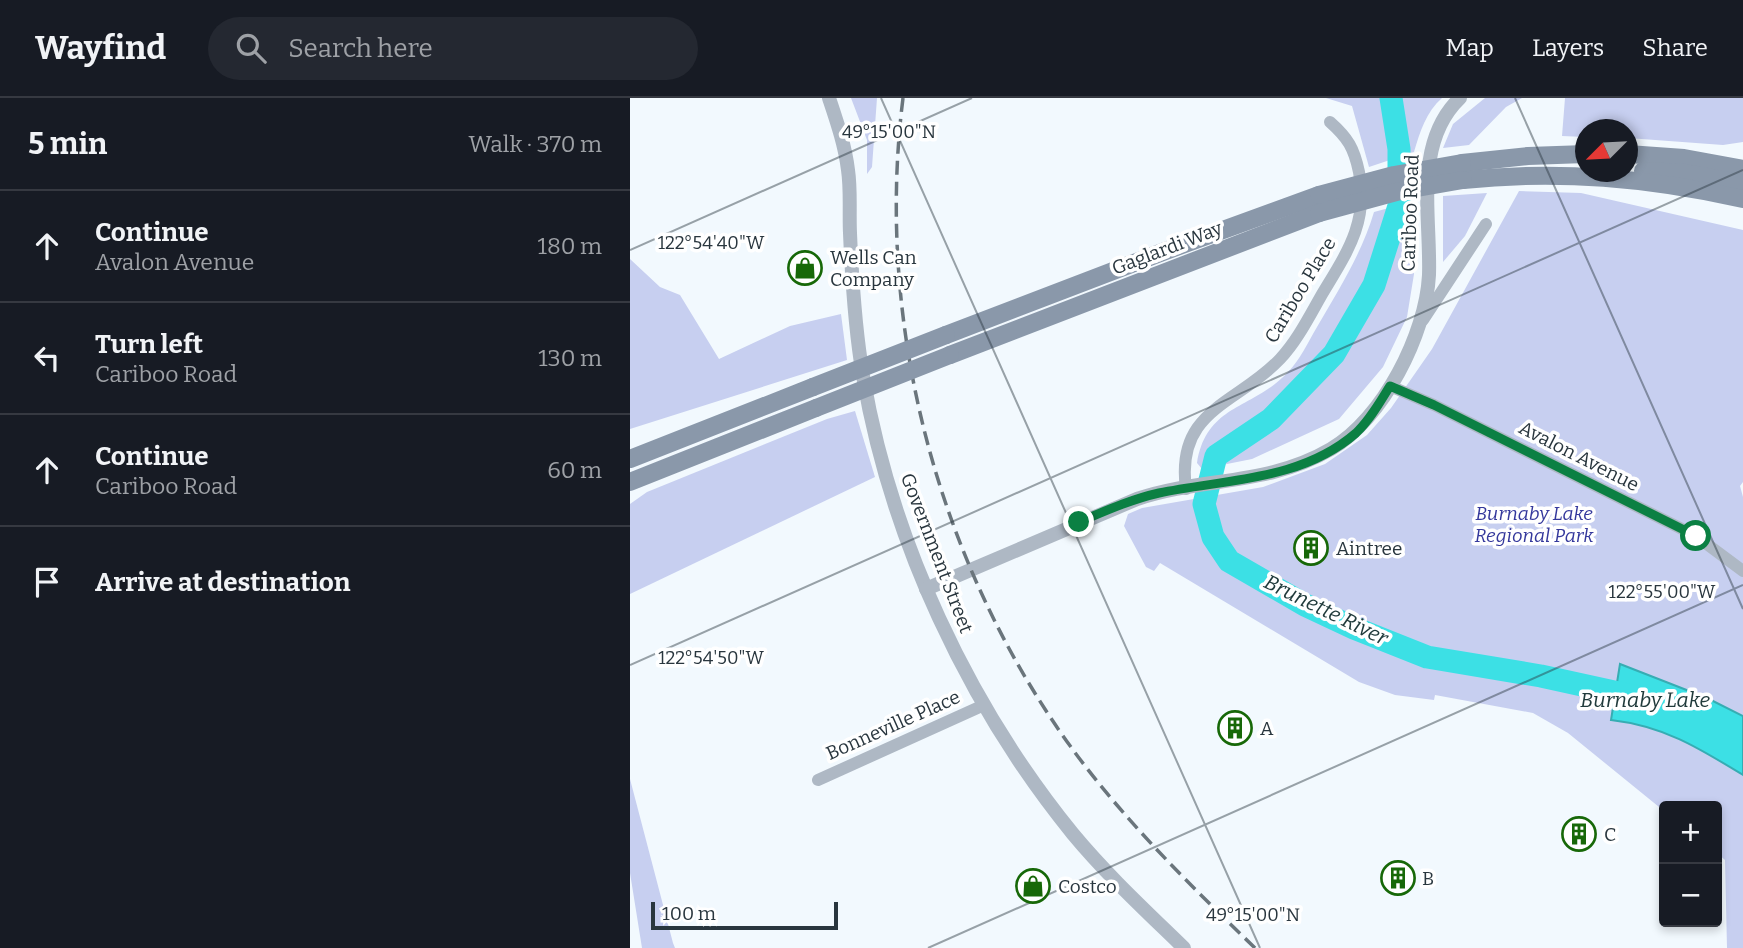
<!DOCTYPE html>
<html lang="en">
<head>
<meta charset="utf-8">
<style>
	body { margin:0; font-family:Bitter,serif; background:#242831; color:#f1f3f6 }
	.controls { position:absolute; right:21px; bottom:21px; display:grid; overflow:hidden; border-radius:7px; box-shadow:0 4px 10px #0003 }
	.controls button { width:63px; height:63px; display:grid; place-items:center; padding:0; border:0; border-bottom:2px solid #363941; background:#171b24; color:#f1f3f6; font:35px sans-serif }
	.compass { position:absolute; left:945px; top:21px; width:63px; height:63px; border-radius:50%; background:#171b24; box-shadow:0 4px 10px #0003; rotate:246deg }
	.scale { position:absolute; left:21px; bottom:18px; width:187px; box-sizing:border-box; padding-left:7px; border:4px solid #29363e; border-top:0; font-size:19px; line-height:24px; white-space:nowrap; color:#29363e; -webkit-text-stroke:5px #fff; paint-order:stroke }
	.stop { position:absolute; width:21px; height:21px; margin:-16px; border:5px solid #0b8043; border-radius:50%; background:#fff }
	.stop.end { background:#0b8043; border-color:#fff; box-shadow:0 2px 7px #0008 }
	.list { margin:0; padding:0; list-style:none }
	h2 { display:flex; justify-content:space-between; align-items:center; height:91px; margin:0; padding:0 28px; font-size:30px }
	h2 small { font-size:23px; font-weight:400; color:#9ea1a6 }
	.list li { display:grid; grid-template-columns:46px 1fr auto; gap:21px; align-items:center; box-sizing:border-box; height:112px; padding:0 28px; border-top:2px solid #363941 }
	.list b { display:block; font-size:26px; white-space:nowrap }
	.list p { margin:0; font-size:23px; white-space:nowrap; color:#9ea1a6 }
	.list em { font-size:23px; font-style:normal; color:#9ea1a6 }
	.icon { flex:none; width:38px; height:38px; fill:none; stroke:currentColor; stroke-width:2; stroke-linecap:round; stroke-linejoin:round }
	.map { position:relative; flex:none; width:1113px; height:850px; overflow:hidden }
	header { display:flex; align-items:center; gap:42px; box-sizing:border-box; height:98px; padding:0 35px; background:#171b24; border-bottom:2px solid #363941 }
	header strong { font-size:33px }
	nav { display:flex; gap:38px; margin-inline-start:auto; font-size:24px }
	.search { width:490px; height:63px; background:#242831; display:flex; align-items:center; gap:18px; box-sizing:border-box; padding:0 24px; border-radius:38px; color:#9ea1a6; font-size:26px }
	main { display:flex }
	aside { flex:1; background:#171b24 }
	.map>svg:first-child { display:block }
	.green { fill:#c7cff0 }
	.water { fill:#3ce0e5; stroke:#36adb3; stroke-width:2 }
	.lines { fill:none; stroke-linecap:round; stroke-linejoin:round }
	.river { stroke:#3ce0e5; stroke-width:23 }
	.minor { stroke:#aeb8c4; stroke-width:12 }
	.tertiary { stroke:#aeb8c4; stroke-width:14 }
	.secondary { stroke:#8a98aa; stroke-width:18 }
	.rail { stroke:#6a757c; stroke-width:3.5; stroke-dasharray:14 7; stroke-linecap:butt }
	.secondary-bridge { stroke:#8a98aa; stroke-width:18 }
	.route { stroke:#0b8043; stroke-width:9 }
	.ticks { fill:none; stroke:#29363e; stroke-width:2; stroke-opacity:0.45 }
	.labels { text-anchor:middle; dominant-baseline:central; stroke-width:7; stroke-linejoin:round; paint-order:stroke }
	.street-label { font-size:19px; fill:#29363e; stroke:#fff }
	.poi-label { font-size:19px; fill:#29363e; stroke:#fff; text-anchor:start }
	.park-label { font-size:19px; font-style:italic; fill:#34389c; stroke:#fff }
	.water-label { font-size:21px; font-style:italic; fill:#213b3c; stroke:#fff }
	.ticks-label { font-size:18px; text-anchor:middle; fill:#29363e; stroke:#fff; stroke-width:7; stroke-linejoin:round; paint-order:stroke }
</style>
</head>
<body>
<header>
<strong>Wayfind</strong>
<div class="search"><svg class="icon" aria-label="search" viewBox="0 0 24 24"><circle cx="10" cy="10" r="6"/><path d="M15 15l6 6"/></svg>Search here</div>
<nav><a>Map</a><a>Layers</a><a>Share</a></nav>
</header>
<main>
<aside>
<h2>5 min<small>Walk · 370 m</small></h2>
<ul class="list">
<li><svg class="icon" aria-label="ahead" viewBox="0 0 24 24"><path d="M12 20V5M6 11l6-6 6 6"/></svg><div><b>Continue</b><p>Avalon Avenue</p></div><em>180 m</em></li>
<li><svg class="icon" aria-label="left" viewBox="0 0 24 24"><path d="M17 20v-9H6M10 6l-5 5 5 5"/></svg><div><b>Turn left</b><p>Cariboo Road</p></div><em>130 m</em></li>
<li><svg class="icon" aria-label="ahead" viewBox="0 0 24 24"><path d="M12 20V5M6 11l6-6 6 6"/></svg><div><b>Continue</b><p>Cariboo Road</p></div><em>60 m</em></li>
<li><svg class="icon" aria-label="arrive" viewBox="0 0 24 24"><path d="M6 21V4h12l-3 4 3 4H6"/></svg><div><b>Arrive at destination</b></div></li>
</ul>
</aside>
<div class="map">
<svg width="1113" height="850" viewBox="0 0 1113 850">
	<rect width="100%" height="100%" fill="#f2f9fe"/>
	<g class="green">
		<polygon points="221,0 247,0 242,69 237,76 237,42"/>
		<path d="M696,0H812C796,14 790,34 784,54L739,69L722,8Z"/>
		<polygon points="855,0 892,0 876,9 839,47 813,50 823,26"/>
		<polygon points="935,0 1113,0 1113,44 1093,47 998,40 998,32 956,32 955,39 932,38"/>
		<polygon points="889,93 951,95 1113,132 1113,384 1110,388 1113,399 1113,850 1097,850 1095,762 1087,755 1087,708 1034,708 1034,713 938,635 903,615 805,597 804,602 765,597 729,584 530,465 524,473 516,469 494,428 498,416 512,410 633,389 695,366 737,337 761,310 802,251"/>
		<polygon points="857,95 835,138 813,164 813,98"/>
		<path d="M785,103L784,176L777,219L753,269L709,321L622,361L572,371L567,365C577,305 623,312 658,274C670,262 678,244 687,229C708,193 732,155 744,114Z"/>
		<polygon points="0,161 30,189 50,197 89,261 160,228 211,216 217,262 0,331"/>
		<polygon points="225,313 245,379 0,496 0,406 17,394 197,321"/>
		<polygon points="0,681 43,845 45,850 12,850 0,775"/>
	</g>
	<path class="water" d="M990,566L1077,600L1113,618V677C1069,650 1034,628 981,622Z"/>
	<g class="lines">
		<polyline class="river" points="761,0 769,51 769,108 744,187 704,256 641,321 586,358 574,406 583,439 599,463 675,507 724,530 797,559 911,578 1016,601"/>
		<g class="minor">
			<polyline points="793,222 856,126"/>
			<polyline points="760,288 804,307 1066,438 1113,473"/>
			<path d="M556,391C545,311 608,306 650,261C667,243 679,219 691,198C716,156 739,125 729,74C724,50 718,40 700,24"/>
			<polyline points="188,682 354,607"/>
		</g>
		<g class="tertiary">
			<path d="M199,0C207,24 215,47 218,72C221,92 219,114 220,135C222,183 225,231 233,278C261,442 338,607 443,736C477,777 516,813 554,850"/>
			<path d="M296,491L507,401C572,379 638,388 701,351C753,321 796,236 799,177C801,118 783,45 830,0"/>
		</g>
		<g class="secondary">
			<polyline points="998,56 1054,60 1113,71"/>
			<polyline points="832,65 898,58 956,56"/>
			<polyline points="1013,73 1056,75 1113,86"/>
			<path d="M833,82C929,72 1019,80 1113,101"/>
			<polyline points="316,237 530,155 689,97"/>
			<polyline points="320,257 689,115"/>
			<polyline points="0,361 183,289"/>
			<polyline points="0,384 186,310"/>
		</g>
		<path class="rail" d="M273,0C244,231 310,474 449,660C501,729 563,790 625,850"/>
		<g class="secondary-bridge">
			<polyline points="689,97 764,77 832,65"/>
			<polyline points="689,115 770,93 833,82"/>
			<polyline points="183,289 316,237"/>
			<polyline points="186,310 320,257"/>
		</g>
	</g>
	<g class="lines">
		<path class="route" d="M449,424C475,413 502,401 529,395C596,381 671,383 726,335C740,322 750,304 760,288L804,307L1066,438"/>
	</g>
	<path class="ticks" d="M251,0L630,850M885,0L1113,511M0,152L342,0M0,567L1113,72M298,850L1113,487"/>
	<defs>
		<g id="shop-ring" transform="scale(1.75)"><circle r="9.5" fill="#fff" stroke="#176808" stroke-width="1.5"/><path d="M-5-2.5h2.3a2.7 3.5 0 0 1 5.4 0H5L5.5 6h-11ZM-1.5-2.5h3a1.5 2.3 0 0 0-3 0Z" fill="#176808"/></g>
		<g id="building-ring" transform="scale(1.75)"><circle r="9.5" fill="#fff" stroke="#176808" stroke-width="1.5"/><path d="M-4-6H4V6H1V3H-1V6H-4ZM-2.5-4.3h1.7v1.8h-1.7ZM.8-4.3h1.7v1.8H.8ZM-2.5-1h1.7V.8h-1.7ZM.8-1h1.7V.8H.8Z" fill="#176808"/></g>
	</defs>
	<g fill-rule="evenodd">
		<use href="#shop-ring" x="175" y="170"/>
		<use href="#building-ring" x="681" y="450"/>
		<use href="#building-ring" x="605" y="630"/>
		<use href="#building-ring" x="949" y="736"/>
		<use href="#building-ring" x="768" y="780"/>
		<use href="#shop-ring" x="403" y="788"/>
	</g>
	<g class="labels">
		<g class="street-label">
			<text transform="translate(780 115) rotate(-88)">Cariboo Road</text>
			<text transform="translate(537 150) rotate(-21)">Gaglardi Way</text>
			<text transform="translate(670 192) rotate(-59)">Cariboo Place</text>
			<text transform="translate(949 358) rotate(27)">Avalon Avenue</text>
			<text transform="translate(307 455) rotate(69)">Government Street</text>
			<text transform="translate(263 627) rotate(-24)">Bonneville Place</text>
		</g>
		<g class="poi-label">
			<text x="200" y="159">Wells Can<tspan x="200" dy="22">Company</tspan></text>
			<text x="706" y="450">Aintree</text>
			<text x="630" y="630">A</text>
			<text x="974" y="736">C</text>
			<text x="792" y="780">B</text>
			<text x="428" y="788">Costco</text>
		</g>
		<g class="park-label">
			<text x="904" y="415">Burnaby Lake<tspan x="904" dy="22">Regional Park</tspan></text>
		</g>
		<g class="water-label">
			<text transform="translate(696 512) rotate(26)">Brunette River</text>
			<text x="1015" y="602">Burnaby Lake</text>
		</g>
	</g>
	<g class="ticks-label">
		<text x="259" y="40">49°15'00"N</text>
		<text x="81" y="151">122°54'40"W</text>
		<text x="1032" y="500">122°55'00"W</text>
		<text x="81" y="566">122°54'50"W</text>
		<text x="623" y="823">49°15'00"N</text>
	</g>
</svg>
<div class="controls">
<button>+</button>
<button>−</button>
</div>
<svg class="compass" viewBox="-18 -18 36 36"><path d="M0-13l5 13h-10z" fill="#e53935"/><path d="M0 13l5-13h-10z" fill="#9ea1a6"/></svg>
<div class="scale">100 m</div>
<div class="stop" style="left:1066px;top:438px"></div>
<div class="stop end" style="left:449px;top:424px"></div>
</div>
</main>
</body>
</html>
